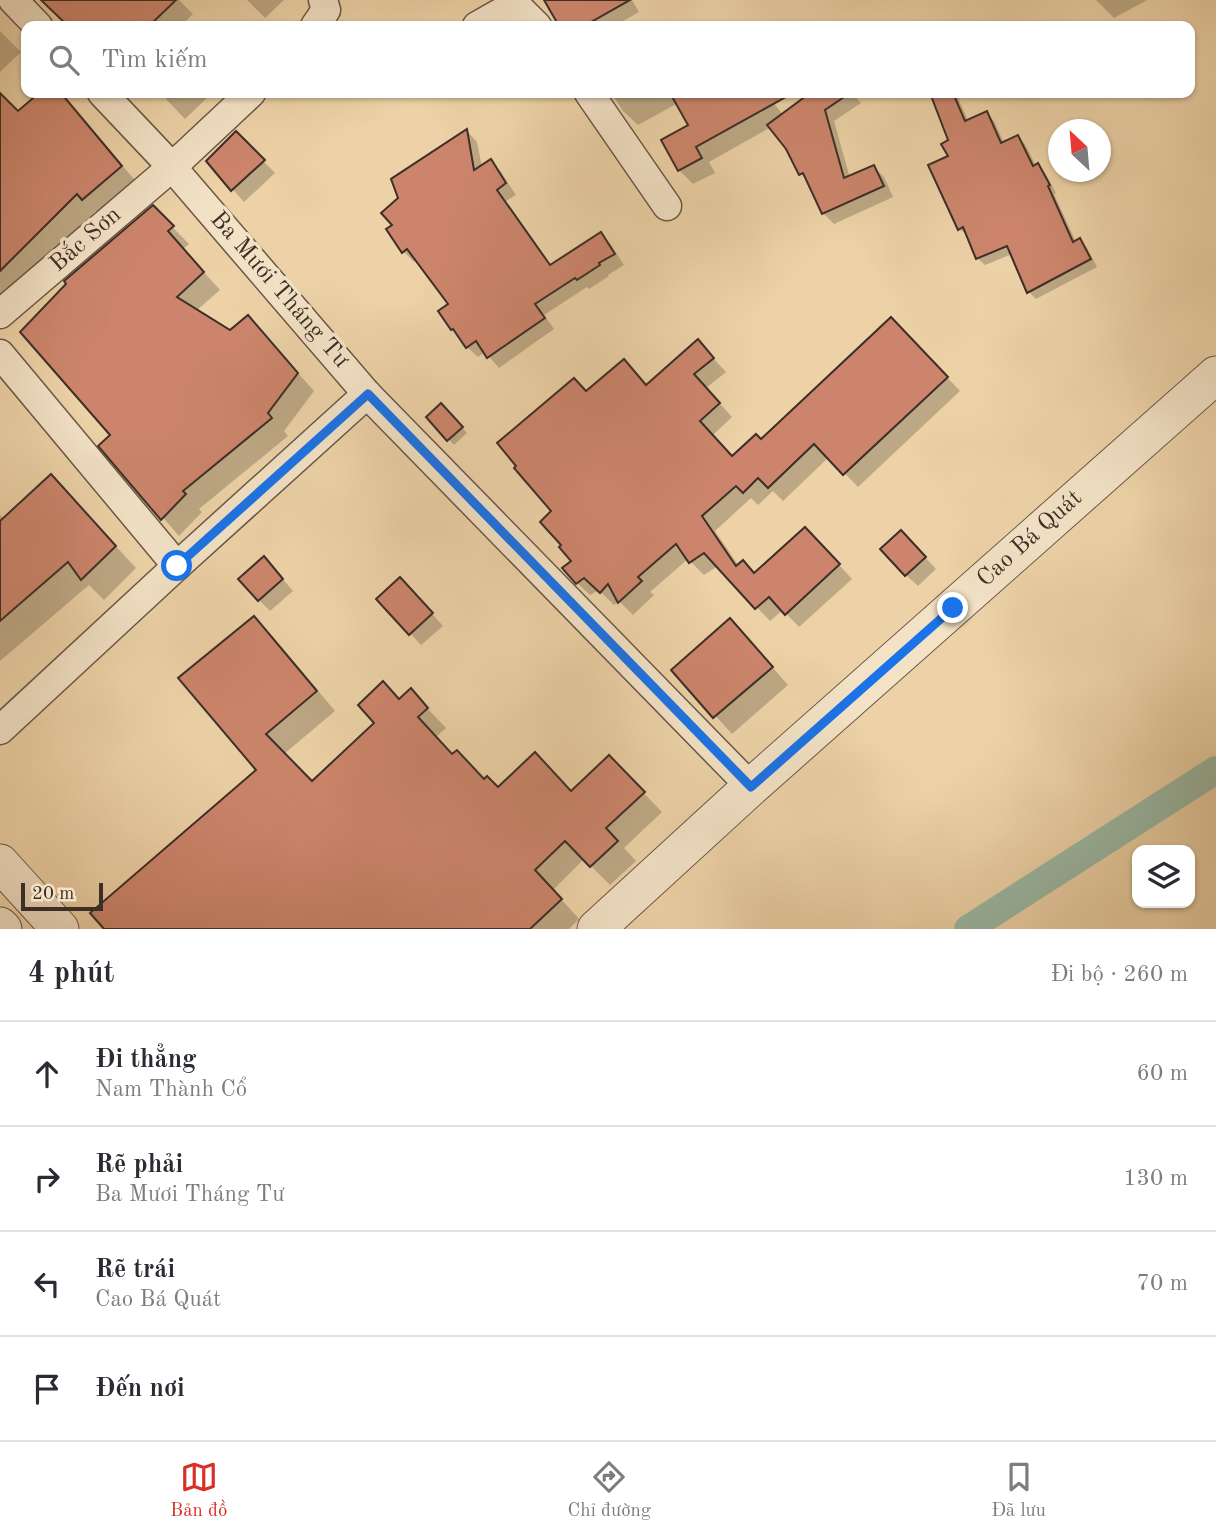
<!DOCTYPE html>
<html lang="vi">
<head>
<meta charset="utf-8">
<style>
	body { margin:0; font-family:"Old Standard TT",serif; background:#f2f2f3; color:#2b2b33 }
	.controls { position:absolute; right:21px; bottom:21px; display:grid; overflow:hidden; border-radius:14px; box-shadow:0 2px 5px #0004 }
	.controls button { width:63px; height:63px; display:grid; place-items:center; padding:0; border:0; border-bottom:2px solid #e1e1e2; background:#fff; color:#2b2b33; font:35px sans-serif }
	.compass { position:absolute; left:1048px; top:119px; width:63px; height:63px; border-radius:50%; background:#fff; box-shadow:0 2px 5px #0004; rotate:334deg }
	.scale { position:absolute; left:21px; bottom:18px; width:82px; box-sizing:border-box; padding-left:7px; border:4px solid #3d2e27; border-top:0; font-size:19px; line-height:24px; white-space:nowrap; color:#3d2e27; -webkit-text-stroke:5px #f3e2c6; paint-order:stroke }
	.stop { position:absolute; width:21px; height:21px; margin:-16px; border:5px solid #1a73e8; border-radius:50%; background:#fff }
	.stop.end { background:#1a73e8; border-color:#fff; box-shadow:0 2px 7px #0008 }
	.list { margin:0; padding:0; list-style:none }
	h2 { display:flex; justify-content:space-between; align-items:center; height:91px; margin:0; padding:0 28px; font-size:30px }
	h2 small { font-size:23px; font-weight:400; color:#7c7c81 }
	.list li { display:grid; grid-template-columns:46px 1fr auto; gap:21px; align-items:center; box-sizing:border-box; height:105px; padding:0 28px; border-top:2px solid #e1e1e2 }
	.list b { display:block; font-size:26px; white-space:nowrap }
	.list p { margin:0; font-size:23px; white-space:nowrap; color:#7c7c81 }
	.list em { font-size:23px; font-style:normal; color:#7c7c81 }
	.icon { flex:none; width:38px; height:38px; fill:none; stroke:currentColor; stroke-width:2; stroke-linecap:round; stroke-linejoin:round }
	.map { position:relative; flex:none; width:1216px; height:929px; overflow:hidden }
	.search { position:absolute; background:#fff; box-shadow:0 2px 5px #0004; left:21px; right:21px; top:21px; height:77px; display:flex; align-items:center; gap:18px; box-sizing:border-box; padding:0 24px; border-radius:14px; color:#7c7c81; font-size:26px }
	.sheet { height:511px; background:#fff }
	nav { display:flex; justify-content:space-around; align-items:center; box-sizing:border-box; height:98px; border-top:2px solid #e1e1e2; background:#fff; font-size:19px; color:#7c7c81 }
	nav a { display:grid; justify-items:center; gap:4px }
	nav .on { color:#d93025 }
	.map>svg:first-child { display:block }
	.shadow { fill:#0003 }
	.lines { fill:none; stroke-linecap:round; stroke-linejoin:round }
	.canal { stroke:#9ab8a4; stroke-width:28 }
	.building { fill:#cc856c; stroke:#3d2e27; stroke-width:2 }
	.minor-casing { stroke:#695747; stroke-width:31 }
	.tertiary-casing { stroke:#695747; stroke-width:39 }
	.minor { stroke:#f3e2c6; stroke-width:28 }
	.tertiary { stroke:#f3e2c6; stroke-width:37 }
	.route { stroke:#1a73e8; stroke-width:9 }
	.labels { text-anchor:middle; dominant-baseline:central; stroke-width:7; stroke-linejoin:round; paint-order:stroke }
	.street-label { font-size:24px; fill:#3d2e27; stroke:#f3e2c6 }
</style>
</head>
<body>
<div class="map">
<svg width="1216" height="929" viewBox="0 0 1216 929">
	<rect width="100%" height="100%" fill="#edd2a7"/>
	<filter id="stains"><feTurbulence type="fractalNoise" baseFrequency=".00286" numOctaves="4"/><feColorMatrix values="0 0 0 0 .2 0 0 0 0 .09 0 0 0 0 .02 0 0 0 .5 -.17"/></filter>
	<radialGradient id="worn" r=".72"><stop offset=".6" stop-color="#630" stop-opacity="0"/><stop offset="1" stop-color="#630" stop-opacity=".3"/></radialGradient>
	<g class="shadow">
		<polygon points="41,0 179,0 193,14 181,26 70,26 62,18 61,20"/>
		<polygon points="247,0 284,0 265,18"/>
		<polygon points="546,0 632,0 639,12 615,26 561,26"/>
		<polygon points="1096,0 1147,0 1114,18"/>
		<polygon points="0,31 21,52 0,72"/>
		<polygon points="42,93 60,93 139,185 101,217 96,211 0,304 0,95 18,114"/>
		<polygon points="160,93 212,93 185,119"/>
		<polygon points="615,93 766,93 783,115 813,93 852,93 861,103 834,121 850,178 874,167 884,177 893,197 834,224 823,213 809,182 801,174 788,148 771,127 709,162 715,173 693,184 679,170 691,125 678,103 638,125 623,111 612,94"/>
		<polygon points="932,93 956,93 968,121 986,113 994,121 1004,143 1018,137 1025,144 1036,166 1038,165 1045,173 1056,193 1054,194 1076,242 1080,240 1087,248 1097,267 1036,299 1029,292 1012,254 985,265 977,258 968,235 959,229 950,141"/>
		<polygon points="467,131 477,142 482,167 491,162 501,172 516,195 506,201 552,266 601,234 611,245 624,265 608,275 609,276 589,289 587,287 544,315 554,329 499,368 485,352 478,357 467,347 450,304 417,259 414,262 403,251 394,225"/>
		<polygon points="236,133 275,173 244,202 208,161"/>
		<polygon points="153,207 189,244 183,249 220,290 196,311 230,332 248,317 314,391 284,431 288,436 199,509 202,512 179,536 101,446 113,436"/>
		<polygon points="905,333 960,391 858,487 829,457 783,501 773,491 758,505 751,498 715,531 739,566 755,575 819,543 852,579 799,627 783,610 770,621 718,566 704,575 688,559 650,592 654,595 633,615 619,601 614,605 599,590 590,595 576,582 574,561 564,545 554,511 586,393 624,361 647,387 698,342 726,372 706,388 732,417 713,435 733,458 761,441"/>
		<polygon points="446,410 467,433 454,445 428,417"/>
		<polygon points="51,476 136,568 104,600 89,585 0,661 0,515 4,519"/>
		<polygon points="912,543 936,569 918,586 906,575"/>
		<polygon points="275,570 293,591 270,611 259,600"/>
		<polygon points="412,591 443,626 421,645 410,633"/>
		<polygon points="253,618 273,637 335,711 284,754 312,783 411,691 446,728 436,737 453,756 498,789 572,793 609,757 662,812 624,848 636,861 610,885 584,859 553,890 579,919 569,929 107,929 259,771"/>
		<polygon points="747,638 788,685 732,734 674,670"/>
	</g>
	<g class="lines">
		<polyline class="canal" points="968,929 1216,770"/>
	</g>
	<g class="building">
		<polygon points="41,0 176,0 149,26 68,26"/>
		<polygon points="544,0 630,0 584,26 559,26"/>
		<polygon points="0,93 18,111 39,93 61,93 122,166 82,200 77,194 0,271"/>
		<polygon points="670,93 793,93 696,147 702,158 678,171 661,140 688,125"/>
		<polygon points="810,93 850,93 825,110 844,178 874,165 884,186 822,214 803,173 799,175 786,149 767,125"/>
		<polygon points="930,93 953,93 965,121 987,111 1001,143 1018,135 1033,166 1038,163 1050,185 1048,186 1073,242 1080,238 1091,259 1027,293 1007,246 976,259 963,227 958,230 928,165 948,156 941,144 948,140"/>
		<polygon points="467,129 474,170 491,159 506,183 497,190 550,265 601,232 615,254 599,263 600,265 577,280 575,278 535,304 545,318 487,358 476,341 466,348 453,329 451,330 438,311 448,304 407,249 402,253 386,229 392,225 381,213 398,198 391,179"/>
		<polygon points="236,131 265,160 231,191 206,161"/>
		<polygon points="153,205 174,226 168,231 204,272 177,297 230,330 248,315 298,373 268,413 272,418 183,491 186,494 161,520 98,446 110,435 20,332 66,284 64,281"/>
		<polygon points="891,317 948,377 843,475 814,444 768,488 758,478 743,493 736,486 702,516 736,566 743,560 754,573 805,527 840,564 785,615 769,597 755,609 704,553 689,563 676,544 638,577 642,581 618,603 608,584 600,593 584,578 576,584 562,568 571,561 559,547 561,545 540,522 551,511 514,468 516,466 497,443 574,378 586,391 624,359 646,385 698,339 714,358 694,374 720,403 700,421 732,456 756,434 761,439"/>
		<polygon points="441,403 463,427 447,441 426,417"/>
		<polygon points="51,474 116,546 81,580 68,562 0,621 0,521"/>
		<polygon points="901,530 926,557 905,576 880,549"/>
		<polygon points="264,556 283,579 258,601 238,579"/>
		<polygon points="400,577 433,613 409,635 376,599"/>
		<polygon points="254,616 317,691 266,734 312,781 374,723 358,705 383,681 399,699 411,688 428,708 418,717 452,754 457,750 484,779 487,776 498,787 535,752 571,791 609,755 645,792 606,828 618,841 590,867 565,841 535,870 562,899 530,929 104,929 90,913 256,770 178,678"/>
		<polygon points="730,618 773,667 713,718 671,670"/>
	</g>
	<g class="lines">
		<g class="minor-casing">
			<g id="minor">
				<polyline points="13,0 38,26"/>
				<polyline points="315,26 326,10 323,0"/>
				<polyline points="477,26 507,9 519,8 537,26"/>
				<polyline points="102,93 172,167 367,394 751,787"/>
				<polyline points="589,93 667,206"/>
				<polyline points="0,314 172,167 251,93"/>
				<polyline points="0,354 177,566"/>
				<polyline points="0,730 177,566 367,394"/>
			</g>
		</g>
		<g class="tertiary-casing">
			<g id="tertiary">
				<polyline points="0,863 60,929"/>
				<polyline points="0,926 3,929"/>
				<polyline points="596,929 751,787 1216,375"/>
			</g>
		</g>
		<use href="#minor" class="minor"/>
		<use href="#tertiary" class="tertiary"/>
	</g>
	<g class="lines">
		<polyline class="route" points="177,566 368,394 751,787 953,608"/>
	</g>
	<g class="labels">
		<g class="street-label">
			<text transform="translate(86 240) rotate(-41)">Bắc Sơn</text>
			<text transform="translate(279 290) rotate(49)">Ba Mươi Tháng Tư</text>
			<text transform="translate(1030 539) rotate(-42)">Cao Bá Quát</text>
		</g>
	</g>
	<rect width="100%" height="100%" filter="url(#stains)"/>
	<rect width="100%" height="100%" fill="url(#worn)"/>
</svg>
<div class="controls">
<button><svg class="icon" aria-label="layers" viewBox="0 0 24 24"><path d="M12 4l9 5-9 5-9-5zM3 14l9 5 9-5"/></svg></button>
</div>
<svg class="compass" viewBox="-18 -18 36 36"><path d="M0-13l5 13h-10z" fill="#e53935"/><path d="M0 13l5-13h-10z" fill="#7c7c81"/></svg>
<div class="scale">20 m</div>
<div class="stop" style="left:177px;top:566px"></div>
<div class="stop end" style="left:953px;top:608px"></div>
<div class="search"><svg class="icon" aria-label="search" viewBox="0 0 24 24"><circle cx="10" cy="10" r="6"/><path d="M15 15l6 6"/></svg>Tìm kiếm</div>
</div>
<section class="sheet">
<h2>4 phút<small>Đi bộ · 260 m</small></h2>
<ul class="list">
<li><svg class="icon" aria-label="ahead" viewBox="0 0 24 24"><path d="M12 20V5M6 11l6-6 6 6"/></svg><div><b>Đi thẳng</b><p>Nam Thành Cổ</p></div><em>60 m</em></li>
<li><svg class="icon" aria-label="right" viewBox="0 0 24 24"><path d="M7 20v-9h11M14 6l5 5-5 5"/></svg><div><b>Rẽ phải</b><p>Ba Mươi Tháng Tư</p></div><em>130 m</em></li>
<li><svg class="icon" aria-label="left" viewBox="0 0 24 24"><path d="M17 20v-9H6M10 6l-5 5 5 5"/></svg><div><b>Rẽ trái</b><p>Cao Bá Quát</p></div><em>70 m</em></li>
<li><svg class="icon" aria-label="arrive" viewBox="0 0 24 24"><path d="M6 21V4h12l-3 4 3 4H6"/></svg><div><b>Đến nơi</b></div></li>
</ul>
</section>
<nav>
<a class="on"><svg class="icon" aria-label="map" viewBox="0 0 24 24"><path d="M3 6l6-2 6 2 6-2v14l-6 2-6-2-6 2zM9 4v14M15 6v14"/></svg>Bản đồ</a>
<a><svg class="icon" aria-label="directions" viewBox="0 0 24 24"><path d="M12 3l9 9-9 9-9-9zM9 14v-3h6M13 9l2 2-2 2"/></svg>Chỉ đường</a>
<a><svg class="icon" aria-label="saved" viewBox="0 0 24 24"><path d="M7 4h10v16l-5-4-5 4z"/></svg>Đã lưu</a>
</nav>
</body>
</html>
